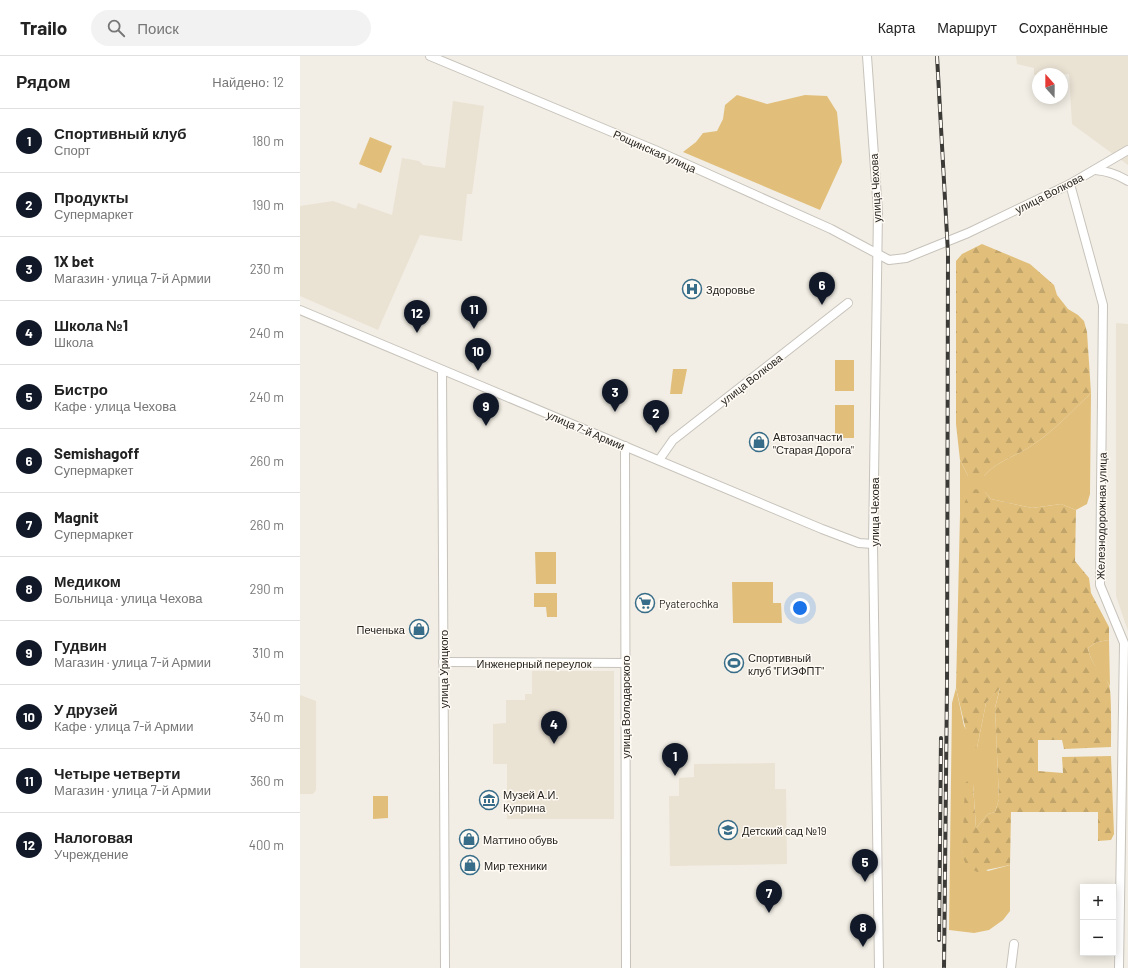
<!DOCTYPE html>
<html lang="ru">
<head>
<meta charset="utf-8">
<style>
	body { margin:0; font-family:Barlow,sans-serif; background:#f2f2f2; color:#222 }
	.controls { position:absolute; right:12px; bottom:12px; display:grid; overflow:hidden; border-radius:0px; box-shadow:0 2px 10px #0003 }
	.controls button { width:36px; height:36px; display:grid; place-items:center; padding:0; border:0; border-bottom:1px solid #e0e0e0; background:#fff; color:#222; font:20px sans-serif }
	.compass { position:absolute; left:732px; top:12px; width:36px; height:36px; border-radius:50%; background:#fff; box-shadow:0 2px 10px #0003; rotate:339deg }
	.you { position:absolute; left:500px; top:552px; width:14px; height:14px; margin:-10px; border:3px solid #fff; border-radius:50%; background:#1a73e8; box-shadow:0 0 0 6px #1a73e833 }
	.badge { display:grid; place-items:center; width:26px; height:26px; border-radius:50%; background:#111827; color:#fff; font-size:13px; font-weight:700 }
	.pin { position:absolute; translate:-50% -33px; filter:drop-shadow(0 1px 2px #0008) }
	.pin::after { content:''; position:absolute; top:21px; width:14px; height:12px; background:inherit; clip-path:polygon(0 0,100% 0,50% 100%) }
	.list { margin:0; padding:0; list-style:none }
	h2 { display:flex; justify-content:space-between; align-items:center; height:52px; margin:0; padding:0 16px; font-size:17px }
	h2 small { font-size:13px; font-weight:400; color:#767676 }
	.list li { display:grid; grid-template-columns:26px 1fr auto; gap:12px; align-items:center; box-sizing:border-box; height:64px; padding:0 16px; border-top:1px solid #e0e0e0 }
	.list b { display:block; font-size:15px; white-space:nowrap }
	.list p { margin:0; font-size:13px; white-space:nowrap; color:#767676 }
	.list em { font-size:13px; font-style:normal; color:#767676 }
	.icon { flex:none; width:22px; height:22px; fill:none; stroke:currentColor; stroke-width:2; stroke-linecap:round; stroke-linejoin:round }
	.map { position:relative; flex:none; width:828px; height:912px; overflow:hidden }
	header { display:flex; align-items:center; gap:24px; box-sizing:border-box; height:56px; padding:0 20px; background:#fff; border-bottom:1px solid #e0e0e0 }
	header strong { font-size:19px }
	nav { display:flex; gap:22px; margin-inline-start:auto; font-size:14px }
	.search { width:280px; height:36px; background:#f2f2f2; display:flex; align-items:center; gap:10px; box-sizing:border-box; padding:0 14px; border-radius:22px; color:#767676; font-size:15px }
	main { display:flex }
	aside { flex:1; background:#fff }
	.map>svg:first-child { display:block }
	.built { fill:#eae2d3 }
	.green { fill:#e1bf7b }
	.forest { fill:url(#forest-firs) }
	.lines { fill:none; stroke-linecap:round; stroke-linejoin:round }
	.minor-casing { stroke:#c7c3bb; stroke-width:10 }
	.minor { stroke:#fff; stroke-width:8 }
	.rail-casing { stroke:#3c3a36; stroke-width:4 }
	.rail { stroke:#fffbf4; stroke-width:2.5; stroke-dasharray:8; stroke-linecap:butt }
	.labels { text-anchor:middle; dominant-baseline:central; stroke-width:3; stroke-linejoin:round; paint-order:stroke }
	.street-label { font-size:11px; fill:#211f1c; stroke:#fffbf4 }
	.poi-label { font-size:11px; fill:#211f1c; stroke:#fffbf4; text-anchor:start }
</style>
</head>
<body>
<header>
<strong>Trailo</strong>
<div class="search"><svg class="icon" aria-label="search" viewBox="0 0 24 24"><circle cx="10" cy="10" r="6"/><path d="M15 15l6 6"/></svg>Поиск</div>
<nav><a>Карта</a><a>Маршрут</a><a>Сохранённые</a></nav>
</header>
<main>
<aside>
<h2>Рядом<small>Найдено: 12</small></h2>
<ul class="list">
<li><span class="badge">1</span><div><b>Спортивный клуб</b><p>Спорт</p></div><em>180 m</em></li>
<li><span class="badge">2</span><div><b>Продукты</b><p>Супермаркет</p></div><em>190 m</em></li>
<li><span class="badge">3</span><div><b>1X bet</b><p>Магазин · улица 7-й Армии</p></div><em>230 m</em></li>
<li><span class="badge">4</span><div><b>Школа №1</b><p>Школа</p></div><em>240 m</em></li>
<li><span class="badge">5</span><div><b>Бистро</b><p>Кафе · улица Чехова</p></div><em>240 m</em></li>
<li><span class="badge">6</span><div><b>Semishagoff</b><p>Супермаркет</p></div><em>260 m</em></li>
<li><span class="badge">7</span><div><b>Magnit</b><p>Супермаркет</p></div><em>260 m</em></li>
<li><span class="badge">8</span><div><b>Медиком</b><p>Больница · улица Чехова</p></div><em>290 m</em></li>
<li><span class="badge">9</span><div><b>Гудвин</b><p>Магазин · улица 7-й Армии</p></div><em>310 m</em></li>
<li><span class="badge">10</span><div><b>У друзей</b><p>Кафе · улица 7-й Армии</p></div><em>340 m</em></li>
<li><span class="badge">11</span><div><b>Четыре четверти</b><p>Магазин · улица 7-й Армии</p></div><em>360 m</em></li>
<li><span class="badge">12</span><div><b>Налоговая</b><p>Учреждение</p></div><em>400 m</em></li>
</ul>
</aside>
<div class="map">
<svg width="828" height="912" viewBox="0 0 828 912">
	<defs>
		<pattern id="forest-firs" width="22" height="20" patternUnits="userSpaceOnUse"><rect width="22" height="20" fill="#e1bf7b"/><path d="M5 1l3.5 6h-7zM16 11l3.5 6h-7z" fill="#c1a46a"/></pattern>
	</defs>
	<rect width="100%" height="100%" fill="#f2eee5"/>
	<g class="built">
		<polygon points="716,0 828,0 828,109 772,68 769,18 734,19 734,12 717,8"/>
		<polygon points="153,45 184,50 172,138 167,138 162,185 120,179 78,274 0,240 0,150 33,145 56,153 58,147 92,159 102,102 119,105 123,109 145,112"/>
		<polygon points="816,267 828,268 828,575 816,540"/>
		<polygon points="232,615 314,615 314,763 207,763 207,708 193,708 193,668 206,667 206,644 225,644 225,638 232,638"/>
		<polygon points="0,639 16,645 16,734 13,738 0,738"/>
		<polygon points="475,707 475,733 486,733 487,808 370,810 369,740 379,740 379,722 394,721 394,708"/>
	</g>
	<g class="green">
		<polygon points="437,39 467,48 505,39 527,40 537,56 542,106 520,154 383,96 396,86 403,77 417,75 423,63 425,49"/>
		<polygon points="70,81 92,90 81,117 59,108"/>
		<rect x="535" y="304" width="19" height="31"/>
		<polygon points="373,313 387,313 382,338 370,338"/>
		<path d="M791,337L790,438L787,448L776,454L761,448L732,452L691,443L685,436L660,458V404L668,420H684C697,405 715,401 731,390C753,376 771,356 791,337Z"/>
		<rect x="535" y="349" width="19" height="33"/>
		<polygon points="235,496 256,496 256,528 236,528"/>
		<polygon points="432,526 473,526 473,547 481,547 482,567 433,567"/>
		<polygon points="234,537 257,537 257,561 247,561 246,551 234,551"/>
		<path d="M809,584L810,630C802,617 790,607 788,592L797,586Z"/>
		<polygon points="700,631 695,652 699,743 695,756 688,758 676,772 673,728 662,800 688,815 710,809 710,855 703,864 689,874 674,877 649,874 652,647 656,632 664,670 677,692 686,647"/>
		<polygon points="73,740 88,740 88,762 73,763"/>
	</g>
	<g class="forest">
		<path d="M682,188L730,208L754,229L757,239L768,253L778,259L784,265L787,276L791,337C771,356 753,376 731,390C715,401 697,405 684,420H668L660,404L656,368V205L662,198Z"/>
		<path d="M676,433L685,436L691,443L732,452L761,448L776,454L775,505L789,522L791,537L809,571V584L797,586L788,592C791,610 802,613 809,629C812,636 811,680 811,691L764,693L762,684H738V715L763,717L762,701L811,700L814,778L811,784L798,785V756H711L710,809L677,816L667,810L662,800L665,727L669,724L673,728L676,772L688,758L695,756L699,743L695,652L700,632L686,647L677,692H670L656,632L660,458L669,436Z"/>
	</g>
	<g class="lines">
		<g class="minor-casing">
			<g id="minor">
				<polyline points="130,0 355,94 531,173 589,204 606,202 668,177 770,128 828,94"/>
				<polyline points="567,0 578,156 573,488 579,912"/>
				<path d="M795,114C808,115 817,118 828,125"/>
				<polyline points="770,128 803,249 800,529 824,587 819,912"/>
				<polyline points="0,254 522,473 559,487 573,488"/>
				<polyline points="142,314 145,912"/>
				<polyline points="325,390 326,912"/>
				<polyline points="359,404 373,384 548,247"/>
				<polyline points="143,606 325,607"/>
				<polyline points="711,912 714,888"/>
			</g>
		</g>
		<use href="#minor" class="minor"/>
		<g class="rail-casing">
			<g id="rail">
				<polyline points="637,0 648,197 647,628 644,912"/>
				<polyline points="639,884 641,682"/>
			</g>
		</g>
		<use href="#rail" class="rail"/>
	</g>
	<defs>
		<g id="hospital-ring" transform="scale(1)"><circle r="9.5" fill="#fffbf4" stroke="#386d89" stroke-width="1.5"/><path d="M-5-5h3v3.5h4V-5h3V5h-3V1.5h-4V5h-3Z" fill="#386d89"/></g>
		<g id="shop-ring" transform="scale(1)"><circle r="9.5" fill="#fffbf4" stroke="#386d89" stroke-width="1.5"/><path d="M-5-2.5h2.3a2.7 3.5 0 0 1 5.4 0H5L5.5 6h-11ZM-1.5-2.5h3a1.5 2.3 0 0 0-3 0Z" fill="#386d89"/></g>
		<g id="supermarket-ring" transform="scale(1)"><circle r="9.5" fill="#fffbf4" stroke="#386d89" stroke-width="1.5"/><path d="M-6-5.5h2.5l.6 2H6L4.5 2H-2.5L-4.4-4H-6ZM-1.5 3.2a1.3 1.3 0 1 0 .1 0ZM3 3.2a1.3 1.3 0 1 0 .1 0Z" fill="#386d89"/></g>
		<g id="stadium-ring" transform="scale(1)"><circle r="9.5" fill="#fffbf4" stroke="#386d89" stroke-width="1.5"/><path d="M0-5a6.5 5 0 1 0 0 10a6.5 5 0 1 0 0-10ZM-3.5-1.8h7v3.6h-7Z" fill="#386d89"/></g>
		<g id="museum-ring" transform="scale(1)"><circle r="9.5" fill="#fffbf4" stroke="#386d89" stroke-width="1.5"/><path d="M0-6L6-3V-2H-6V-3ZM-5-1h2V3h-2ZM-1-1h2V3h-2ZM3-1h2V3H3ZM-6 4H6V6H-6Z" fill="#386d89"/></g>
		<g id="school-ring" transform="scale(1)"><circle r="9.5" fill="#fffbf4" stroke="#386d89" stroke-width="1.5"/><path d="M0-5L7-2L0 1L-7-2ZM-4 1L0 2.5L4 1V4Q0 6-4 4Z" fill="#386d89"/></g>
	</defs>
	<g fill-rule="evenodd">
		<use href="#hospital-ring" x="392" y="233"/>
		<use href="#shop-ring" x="459" y="386"/>
		<use href="#supermarket-ring" x="345" y="547"/>
		<use href="#shop-ring" x="119" y="573"/>
		<use href="#stadium-ring" x="434" y="607"/>
		<use href="#museum-ring" x="189" y="744"/>
		<use href="#school-ring" x="428" y="774"/>
		<use href="#shop-ring" x="169" y="783"/>
		<use href="#shop-ring" x="170" y="809"/>
	</g>
	<g class="labels">
		<g class="street-label">
			<text transform="translate(355 95) rotate(24)">Рощинская улица</text>
			<text transform="translate(575 132) rotate(-93)">улица Чехова</text>
			<text transform="translate(749 137) rotate(-27)">улица Волкова</text>
			<text transform="translate(451 323) rotate(-38)">улица Волкова</text>
			<text transform="translate(286 374) rotate(23)">улица 7-й Армии</text>
			<text transform="translate(574 456) rotate(-90)">улица Чехова</text>
			<text transform="translate(801 460) rotate(-89)">Железнодорожная улица</text>
			<text x="234" y="607">Инженерный переулок</text>
			<text transform="translate(143 613) rotate(-90)">улица Урицкого</text>
			<text transform="translate(325 651) rotate(-90)">улица Володарского</text>
		</g>
		<g class="poi-label">
			<text x="406" y="233">Здоровье</text>
			<text x="473" y="380">Автозапчасти<tspan x="473" dy="13">"Старая Дорога"</tspan></text>
			<text x="359" y="547">Pyaterochka</text>
			<text x="105" y="573" text-anchor="end">Печенька</text>
			<text x="448" y="601">Спортивный<tspan x="448" dy="13">клуб "ГИЭФПТ"</tspan></text>
			<text x="203" y="738">Музей А.И.<tspan x="203" dy="13">Куприна</tspan></text>
			<text x="442" y="774">Детский сад №19</text>
			<text x="183" y="783">Маттино обувь</text>
			<text x="184" y="809">Мир техники</text>
		</g>
	</g>
</svg>
<div class="controls">
<button>+</button>
<button>−</button>
</div>
<svg class="compass" viewBox="-18 -18 36 36"><path d="M0-13l5 13h-10z" fill="#e53935"/><path d="M0 13l5-13h-10z" fill="#767676"/></svg>
<div class="you"></div>
<div class="pin badge" style="left:375px;top:720px">1</div>
<div class="pin badge" style="left:356px;top:377px">2</div>
<div class="pin badge" style="left:315px;top:356px">3</div>
<div class="pin badge" style="left:254px;top:688px">4</div>
<div class="pin badge" style="left:565px;top:826px">5</div>
<div class="pin badge" style="left:522px;top:249px">6</div>
<div class="pin badge" style="left:469px;top:857px">7</div>
<div class="pin badge" style="left:563px;top:891px">8</div>
<div class="pin badge" style="left:186px;top:370px">9</div>
<div class="pin badge" style="left:178px;top:315px">10</div>
<div class="pin badge" style="left:174px;top:273px">11</div>
<div class="pin badge" style="left:117px;top:277px">12</div>
</div>
</main>
</body>
</html>
